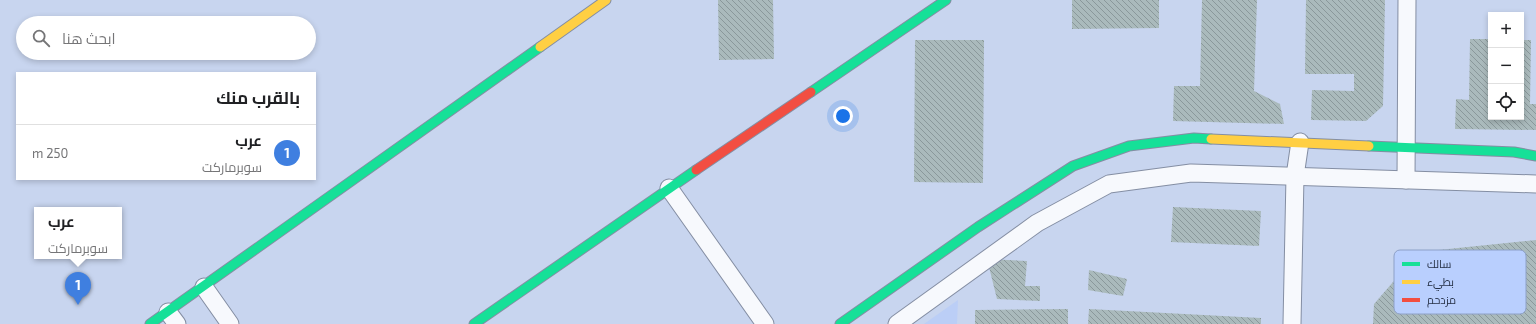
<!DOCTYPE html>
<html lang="ar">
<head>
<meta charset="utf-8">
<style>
	body { margin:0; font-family:"Exo 2",Cairo,sans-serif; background:#f6f6f6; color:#202124; direction:rtl }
	.controls { position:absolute; right:12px; top:12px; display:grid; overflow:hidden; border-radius:0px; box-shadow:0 2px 6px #0003 }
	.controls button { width:36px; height:36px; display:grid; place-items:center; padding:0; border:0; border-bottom:1px solid #e0e0e0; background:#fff; color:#202124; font:20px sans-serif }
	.you { position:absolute; left:843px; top:116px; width:14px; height:14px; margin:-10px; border:3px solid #fff; border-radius:50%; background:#1a73e8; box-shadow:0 0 0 6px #1a73e833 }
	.badge { display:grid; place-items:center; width:26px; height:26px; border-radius:50%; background:#ea580c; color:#fff; font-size:13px; font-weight:700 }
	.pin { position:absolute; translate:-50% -33px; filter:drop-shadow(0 1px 2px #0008) }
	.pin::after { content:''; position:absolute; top:21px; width:14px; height:12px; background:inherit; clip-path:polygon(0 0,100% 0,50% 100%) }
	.popup { position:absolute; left:34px; top:207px; width:88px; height:52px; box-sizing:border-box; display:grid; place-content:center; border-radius:0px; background:#fff; filter:drop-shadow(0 1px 3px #0005); font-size:13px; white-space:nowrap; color:#757577 }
	.popup b { font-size:15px; color:#202124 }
	.popup::after { content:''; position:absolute; left:50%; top:100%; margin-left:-8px; border:8px solid transparent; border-top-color:#fff }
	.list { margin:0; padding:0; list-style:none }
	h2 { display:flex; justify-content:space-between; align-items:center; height:52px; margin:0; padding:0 16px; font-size:17px }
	h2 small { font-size:13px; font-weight:400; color:#757577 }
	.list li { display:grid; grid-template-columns:26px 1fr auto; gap:12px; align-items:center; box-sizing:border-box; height:56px; padding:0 16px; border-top:1px solid #e0e0e0 }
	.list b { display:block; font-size:15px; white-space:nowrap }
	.list p { margin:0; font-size:13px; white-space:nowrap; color:#757577 }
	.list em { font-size:13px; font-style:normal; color:#757577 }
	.icon { flex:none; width:22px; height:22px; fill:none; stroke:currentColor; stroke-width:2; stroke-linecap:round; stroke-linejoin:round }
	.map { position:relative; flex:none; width:1536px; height:324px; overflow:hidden; direction:ltr }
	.search { position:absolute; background:#fff; box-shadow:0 2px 6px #0003; left:16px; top:16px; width:300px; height:44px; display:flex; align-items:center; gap:10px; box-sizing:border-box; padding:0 14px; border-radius:22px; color:#757577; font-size:15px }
	.panel { position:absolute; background:#fff; box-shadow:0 2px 6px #0003; left:16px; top:72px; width:300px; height:108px; border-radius:0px; direction:rtl }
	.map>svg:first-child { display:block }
	.built { fill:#bbcef6 }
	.building { fill:url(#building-back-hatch) }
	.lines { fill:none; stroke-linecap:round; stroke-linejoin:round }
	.street-casing { stroke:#848ea3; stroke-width:19 }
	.fast-casing { stroke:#848ea3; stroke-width:11 }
	.slow-casing { stroke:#848ea3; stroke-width:11 }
	.jam-casing { stroke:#848ea3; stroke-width:11 }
	.street { stroke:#f7f9fd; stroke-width:17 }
	.fast { stroke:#16e098; stroke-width:9 }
	.slow { stroke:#ffcf43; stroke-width:9 }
	.jam { stroke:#f24e42; stroke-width:9 }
	.key { fill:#b9cffe; stroke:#8da0c7; stroke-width:1 }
	.key-label { font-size:11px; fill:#263147 }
</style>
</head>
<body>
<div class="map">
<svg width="1536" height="324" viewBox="0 0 1536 324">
	<defs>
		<pattern id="building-back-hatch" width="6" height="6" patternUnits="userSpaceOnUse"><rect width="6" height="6" fill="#aababc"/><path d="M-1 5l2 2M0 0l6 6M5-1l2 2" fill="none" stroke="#8a989b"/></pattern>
	</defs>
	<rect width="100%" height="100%" fill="#c8d5ef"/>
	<polygon class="built" points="958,300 957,324 924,324"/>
	<g class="building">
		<polygon points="718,0 773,0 774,59 719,60"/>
		<polygon points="1072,0 1159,0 1159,28 1072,29"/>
		<polygon points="1202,0 1257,0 1254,91 1280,104 1284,124 1173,121 1174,86 1200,86"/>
		<polygon points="1306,0 1385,0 1383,106 1366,121 1311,120 1312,90 1354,91 1354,74 1305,74"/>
		<polygon points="1470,39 1491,39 1491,117 1521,117 1521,40 1531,40 1530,104 1536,104 1536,130 1455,129 1456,99 1469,100"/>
		<polygon points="915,40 984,40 983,183 914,182"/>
		<polygon points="1173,207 1261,211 1259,246 1171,242"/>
		<polygon points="1536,240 1536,324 1373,324 1374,304 1419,252"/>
		<polygon points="987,259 1027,261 1025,286 1040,286 1040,301 997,299"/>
		<polygon points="1089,270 1127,279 1123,296 1088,290"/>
		<polygon points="1068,309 1068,324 975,324 975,310"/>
		<polygon points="1089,309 1261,318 1261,324 1088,324"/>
	</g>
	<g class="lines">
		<g class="street-casing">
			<g id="street">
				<polyline points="1406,180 1407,0"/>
				<polyline points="669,188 765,324"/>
				<polyline points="204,287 230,324"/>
				<polyline points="168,312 177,324"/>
				<polyline points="897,324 1037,223 1109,184 1191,173 1536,184"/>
				<polyline points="1292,324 1295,176 1300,142"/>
			</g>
		</g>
		<g class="fast-casing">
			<g id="fast">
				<polyline points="811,92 946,0"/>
				<polyline points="1369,146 1514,152 1536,156"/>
				<polyline points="150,324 540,47"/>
				<polyline points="474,324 696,170"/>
				<polyline points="840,324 978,227 1073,166 1129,146 1194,138 1211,139"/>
			</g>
		</g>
		<g class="slow-casing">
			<g id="slow">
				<polyline points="540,47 606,0"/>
				<polyline points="1211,139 1369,146"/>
			</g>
		</g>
		<g class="jam-casing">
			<polyline id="jam" points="696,170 811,92"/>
		</g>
		<use href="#street" class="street"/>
		<use href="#fast" class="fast"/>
		<use href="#slow" class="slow"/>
		<use href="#jam" class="jam"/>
	</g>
	<rect x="1394" y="250" width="132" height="64" rx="6" class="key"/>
	<rect x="1402" y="262" width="18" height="4" fill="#16e098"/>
	<rect x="1402" y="280" width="18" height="4" fill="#ffcf43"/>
	<rect x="1402" y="298" width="18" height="4" fill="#f24e42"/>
	<g class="key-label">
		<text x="1427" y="268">سالك</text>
		<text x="1427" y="286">بطيء</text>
		<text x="1427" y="304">مزدحم</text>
	</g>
</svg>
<div class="controls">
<button>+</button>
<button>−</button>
<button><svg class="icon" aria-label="locate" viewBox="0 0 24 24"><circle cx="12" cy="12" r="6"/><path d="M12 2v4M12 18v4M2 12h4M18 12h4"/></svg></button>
</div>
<div class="you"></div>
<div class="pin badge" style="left:78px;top:305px;background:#3f7fe0">1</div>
<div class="popup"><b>عرب</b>سوبرماركت</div>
<div class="search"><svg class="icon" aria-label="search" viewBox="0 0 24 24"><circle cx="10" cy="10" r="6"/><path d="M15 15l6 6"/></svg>ابحث هنا</div>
<section class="panel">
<h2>بالقرب منك<small></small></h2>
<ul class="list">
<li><span class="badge" style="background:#3f7fe0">1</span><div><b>عرب</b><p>سوبرماركت</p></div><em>250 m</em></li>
</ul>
</section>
</div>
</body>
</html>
